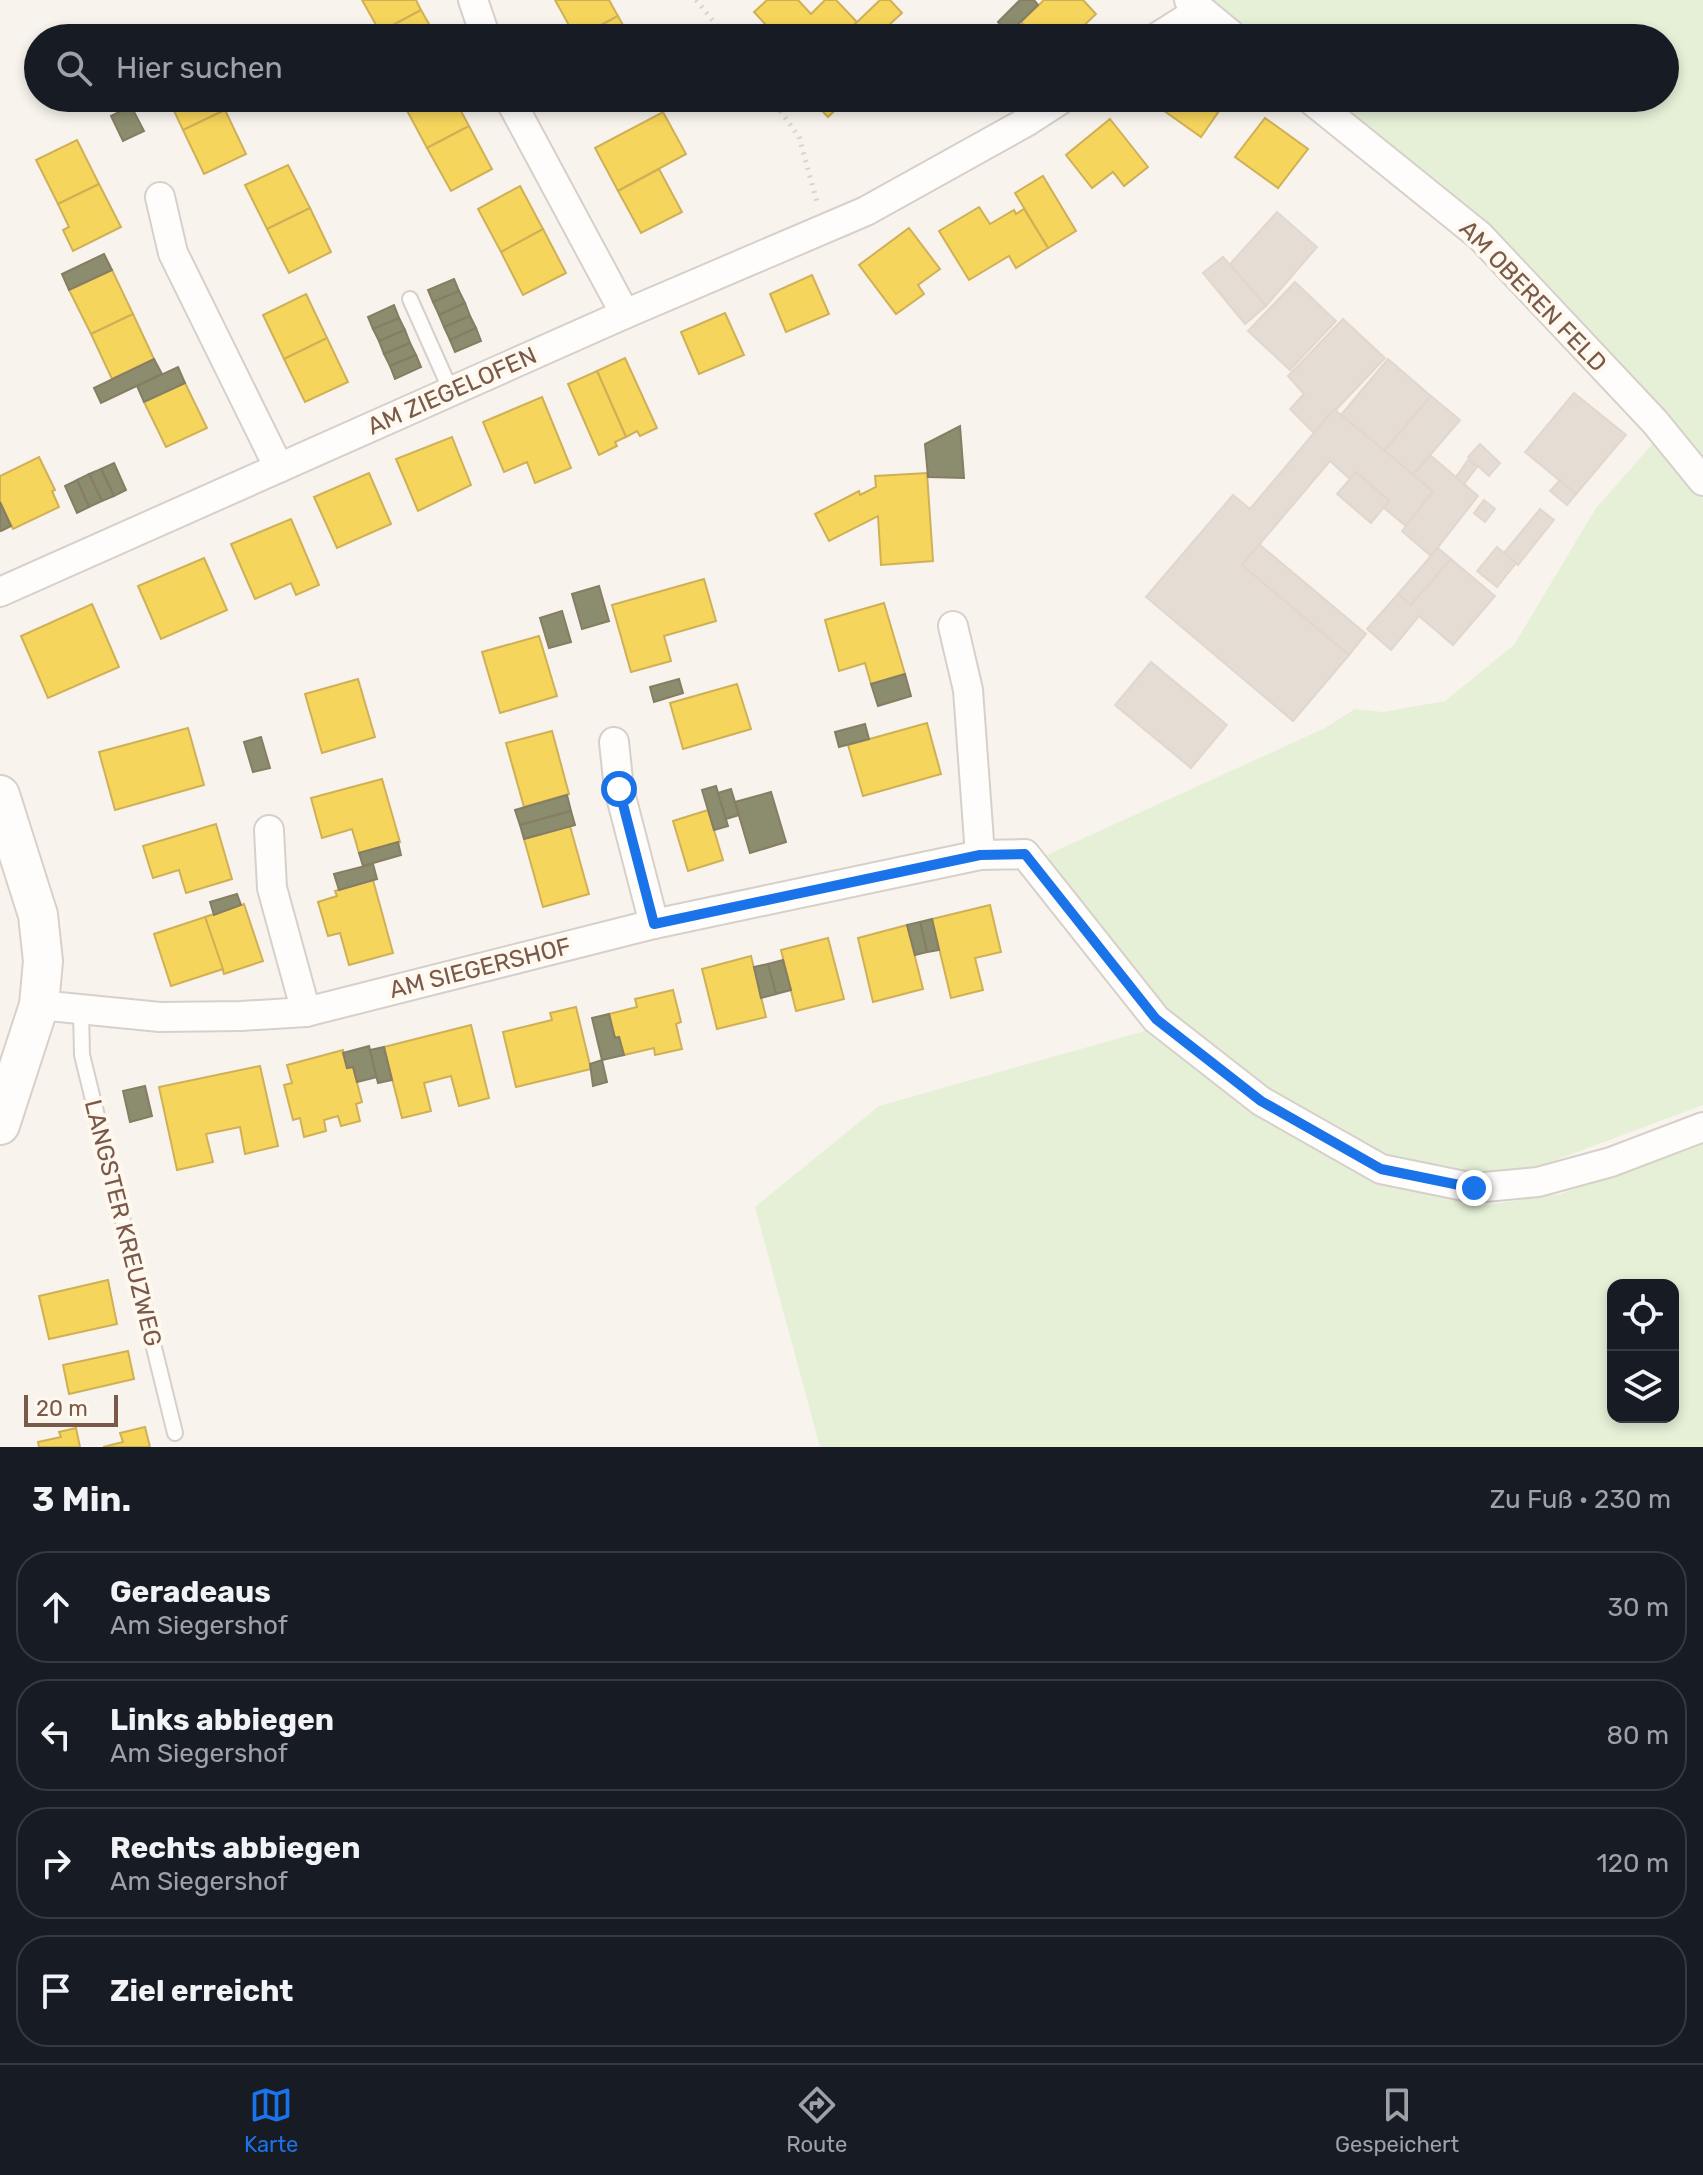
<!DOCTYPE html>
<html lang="de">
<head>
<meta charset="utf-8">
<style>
	body { margin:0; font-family:Rubik,sans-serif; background:#242831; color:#f1f3f6 }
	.controls { position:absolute; right:24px; bottom:24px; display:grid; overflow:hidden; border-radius:16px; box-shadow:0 4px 12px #0003 }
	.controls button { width:72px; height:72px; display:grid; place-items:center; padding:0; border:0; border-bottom:2px solid #363941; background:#171b24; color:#f1f3f6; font:40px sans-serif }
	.scale { position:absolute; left:24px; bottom:20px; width:94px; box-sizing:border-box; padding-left:8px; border:4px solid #795a4a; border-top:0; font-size:22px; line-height:28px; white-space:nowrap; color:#795a4a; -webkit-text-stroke:6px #fff8ef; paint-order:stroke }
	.stop { position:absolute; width:24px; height:24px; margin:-18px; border:6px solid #1a73e8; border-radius:50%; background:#fff }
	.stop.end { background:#1a73e8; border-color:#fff; box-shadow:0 2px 8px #0008 }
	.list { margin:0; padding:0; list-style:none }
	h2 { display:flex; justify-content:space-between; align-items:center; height:104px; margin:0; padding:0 32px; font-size:34px }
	h2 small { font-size:26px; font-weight:400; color:#9ea1a6 }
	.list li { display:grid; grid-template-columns:52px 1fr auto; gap:24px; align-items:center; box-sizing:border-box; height:112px; margin:0 16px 16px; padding:0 16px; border:2px solid #363941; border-radius:32px }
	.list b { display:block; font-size:30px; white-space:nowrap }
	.list p { margin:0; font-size:26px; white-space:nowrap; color:#9ea1a6 }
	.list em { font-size:26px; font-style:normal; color:#9ea1a6 }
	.icon { flex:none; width:44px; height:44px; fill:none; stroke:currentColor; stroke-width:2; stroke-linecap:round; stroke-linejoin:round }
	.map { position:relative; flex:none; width:1703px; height:1447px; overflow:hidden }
	.search { position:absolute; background:#171b24; box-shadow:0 4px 12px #0003; left:24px; right:24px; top:24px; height:88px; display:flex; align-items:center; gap:20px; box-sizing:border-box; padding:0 28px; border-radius:44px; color:#9ea1a6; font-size:30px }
	.sheet { height:616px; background:#171b24 }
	nav { display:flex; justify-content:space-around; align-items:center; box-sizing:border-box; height:112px; border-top:2px solid #363941; background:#171b24; font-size:22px; color:#9ea1a6 }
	nav a { display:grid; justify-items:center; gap:4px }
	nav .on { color:#1a73e8 }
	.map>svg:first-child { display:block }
	.green { fill:#e5f0d7; fill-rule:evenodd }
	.homes { fill:#f6d55c; stroke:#d0b057; stroke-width:2 }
	.industry { fill:#8c8c6e; stroke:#867d63; stroke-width:2 }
	.building { fill:#e5dcd4; stroke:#e2d7ce; stroke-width:2 }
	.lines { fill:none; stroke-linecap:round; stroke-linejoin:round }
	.lane-casing { stroke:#d7d0ca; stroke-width:18 }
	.street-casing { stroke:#d7d0ca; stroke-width:32 }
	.secondary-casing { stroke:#d8d0c9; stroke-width:42 }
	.path { stroke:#dbd3ce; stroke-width:5; stroke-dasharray:2 6; stroke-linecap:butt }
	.lane { stroke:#fefdfc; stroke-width:14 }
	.street { stroke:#fefdfc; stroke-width:28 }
	.secondary { stroke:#fefdfc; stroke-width:38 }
	.route { stroke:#1a73e8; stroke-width:10 }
	.labels { text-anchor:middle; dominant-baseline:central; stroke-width:8; stroke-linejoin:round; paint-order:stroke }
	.street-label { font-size:24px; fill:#795a4a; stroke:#fff8ef }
</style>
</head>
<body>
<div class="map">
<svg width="1703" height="1447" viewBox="0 0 1703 1447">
	<rect width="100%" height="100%" fill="#f8f4ed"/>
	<g class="green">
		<polygon points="1214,0 1703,0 1703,460 1330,98 1665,98 1665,38 1259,38"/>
		<polygon points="1656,440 1703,498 1703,1105 1537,1167 1473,1176 1386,1158 1264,1088 1162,1012 1125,970 1047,855 1325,728 1355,709 1383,712 1445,701 1514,645 1596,508"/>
		<path d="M1148,1030L1375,1180L1479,1206L1561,1194L1703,1137V1447H820L755,1207L879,1106ZM1613,1285H1673V1417H1613Z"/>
	</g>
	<g class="homes">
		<polygon points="362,0 416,0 421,10 380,32"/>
		<polygon points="555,0 609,0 618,16 576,38"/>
		<polygon points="767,0 798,0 811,14 825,0 836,0 857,22 840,38 778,38 754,12"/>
		<polygon points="880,0 890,0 902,13 875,38 868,38 855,24"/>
		<polygon points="1044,0 1083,0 1096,14 1071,38 1036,38 1021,22"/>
		<polygon points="421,10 437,38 383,38 380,32"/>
		<polygon points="618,16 630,38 579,38"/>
		<polygon points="855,24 868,38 840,38"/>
		<polygon points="168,98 220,98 225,110 183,130"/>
		<polygon points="418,98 454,98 469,126 427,148 404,105"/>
		<polygon points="810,98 848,98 828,117"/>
		<polygon points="1172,98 1228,98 1201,137 1163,110"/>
		<polygon points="225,110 246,154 204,174 183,130"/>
		<polygon points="663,112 686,154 618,191 595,148"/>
		<polygon points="1265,118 1308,149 1278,188 1235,157"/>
		<polygon points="1110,119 1148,167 1124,186 1113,172 1092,188 1066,155"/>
		<polygon points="469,126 492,169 451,191 427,148"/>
		<polygon points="77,140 99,184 58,204 36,160"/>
		<polygon points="288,165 310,208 267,229 245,185"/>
		<polygon points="659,169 682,212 641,233 618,191"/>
		<polygon points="1043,176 1076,231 1048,248 1015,193"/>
		<polygon points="99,184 121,227 73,251 63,230 69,227 58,204"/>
		<polygon points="520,186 543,229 501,252 478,209"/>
		<polygon points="979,207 990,224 1014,210 1016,214 1024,209 1048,248 1016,268 1009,256 969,280 939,231"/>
		<polygon points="310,208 331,252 289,273 267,229"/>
		<polygon points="909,228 940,269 918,285 924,294 896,314 859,265"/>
		<polygon points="543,229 566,273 523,295 501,252"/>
		<polygon points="112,270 133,314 91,334 69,290"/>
		<polygon points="812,275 829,314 786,332 770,294"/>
		<polygon points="306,294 327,338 284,359 263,315"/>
		<polygon points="725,313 744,355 699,374 681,332"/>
		<polygon points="133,314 154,359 112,379 91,334"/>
		<polygon points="327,338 348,382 305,402 284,359"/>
		<polygon points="625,358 657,428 640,436 637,431 626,437 597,371"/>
		<polygon points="597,371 626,437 615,442 617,446 599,455 568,384"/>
		<polygon points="185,383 207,428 166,447 144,402"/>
		<polygon points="542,397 571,468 535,483 527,462 504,472 483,422"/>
		<polygon points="452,437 471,485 418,511 396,459"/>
		<polygon points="39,457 55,490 52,491 59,507 13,529 0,502 0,476"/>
		<polygon points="369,473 391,524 337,548 314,497"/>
		<polygon points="927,473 933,561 881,565 878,516 829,541 815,514 859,491 860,495 876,487 875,476"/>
		<polygon points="291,519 319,585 296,595 291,583 255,599 231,544"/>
		<polygon points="204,558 227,610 161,639 138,586"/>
		<polygon points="704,579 716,621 664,636 671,661 631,672 612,605"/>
		<polygon points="884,603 905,674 871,684 865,663 839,671 825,620"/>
		<polygon points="92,604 119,667 48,698 21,636"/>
		<polygon points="539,636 557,696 500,713 482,652"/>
		<polygon points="358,679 375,737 322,753 305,694"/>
		<polygon points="737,684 751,729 683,749 670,703"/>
		<polygon points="927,723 941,774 863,796 848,745"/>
		<polygon points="188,728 204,785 115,810 99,752"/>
		<polygon points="552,731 569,794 524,807 506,743"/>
		<polygon points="382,779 400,842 359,853 352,829 322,838 311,798"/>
		<polygon points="708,810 723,860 688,871 673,821"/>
		<polygon points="216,824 232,879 186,893 179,870 153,878 143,846"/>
		<polygon points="570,826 589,894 543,907 524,839"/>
		<polygon points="373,880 393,953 349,965 340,933 328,936 318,902 337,896 335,891"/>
		<polygon points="244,904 263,961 224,974 205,917"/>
		<polygon points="990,905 1001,952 975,958 983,990 951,998 932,919"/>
		<polygon points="205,917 223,969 171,986 154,934"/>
		<polygon points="907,925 923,989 873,1002 858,938"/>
		<polygon points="828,938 844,999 796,1011 781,950"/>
		<polygon points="751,956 766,1017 717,1029 702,969"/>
		<polygon points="673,990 681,1022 676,1024 682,1049 655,1055 654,1048 624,1055 619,1037 615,1038 609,1014 637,1007 635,999"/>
		<polygon points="576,1007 591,1069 516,1087 503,1032 552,1020 550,1013"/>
		<polygon points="471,1025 489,1098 459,1106 451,1076 424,1083 431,1111 402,1118 384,1047"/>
		<polygon points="343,1050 347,1068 353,1067 362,1102 356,1104 360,1121 341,1126 338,1116 324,1120 326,1131 304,1137 300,1118 293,1120 284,1085 292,1083 287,1065"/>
		<polygon points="260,1066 278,1146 245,1154 240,1127 206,1134 213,1162 177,1170 159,1087"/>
		<polygon points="108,1280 117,1324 49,1339 39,1296"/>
		<polygon points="128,1351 134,1379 69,1394 63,1365"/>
		<polygon points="145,1427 150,1447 103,1447 123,1442 120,1433"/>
		<polygon points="76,1428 80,1447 39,1447 38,1442 61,1437 59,1432"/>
	</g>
	<g class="industry">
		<polygon points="1020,0 1034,0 1038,5 1009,33 998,22"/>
		<polygon points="131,106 144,131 123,141 111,116"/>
		<polygon points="104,254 112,270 69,290 62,274"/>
		<polygon points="454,279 459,291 433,302 428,290"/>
		<polygon points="459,291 465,303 439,315 433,302"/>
		<polygon points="465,303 470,316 444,327 439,315"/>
		<polygon points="394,305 399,318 373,329 368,317"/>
		<polygon points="470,316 476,328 450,340 444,327"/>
		<polygon points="399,318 405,330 379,341 373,329"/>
		<polygon points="476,328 481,341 455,352 450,340"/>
		<polygon points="405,330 410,343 384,354 379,341"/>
		<polygon points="410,343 416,355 390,366 384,354"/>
		<polygon points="416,355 421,367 395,379 390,366"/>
		<polygon points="154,359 162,374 101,403 94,388"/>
		<polygon points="178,367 185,383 144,402 137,386"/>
		<polygon points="960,426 964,478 928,477 925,444"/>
		<polygon points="114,463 126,490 114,496 101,469"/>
		<polygon points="101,469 114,496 102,501 89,474"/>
		<polygon points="89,474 102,501 89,507 77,480"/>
		<polygon points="77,480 89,507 77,513 65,486"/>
		<polygon points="0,502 11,526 1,531 0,530"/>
		<polygon points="599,586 609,621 582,629 572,594"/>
		<polygon points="562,611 571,642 549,648 540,618"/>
		<polygon points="905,674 911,696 878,706 871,684"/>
		<polygon points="679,679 683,693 654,702 650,687"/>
		<polygon points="865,724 869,739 839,747 835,732"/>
		<polygon points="261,737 270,768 253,772 244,742"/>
		<polygon points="716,786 728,826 714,830 702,790"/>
		<polygon points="731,789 739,815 726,819 718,793"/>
		<polygon points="771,792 786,842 750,853 735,802"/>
		<polygon points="567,795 571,811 520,825 515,810"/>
		<polygon points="571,811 575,825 524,839 520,825"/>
		<polygon points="398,842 401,855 363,866 359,853"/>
		<polygon points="373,864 377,879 339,890 334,874"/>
		<polygon points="237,894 241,905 214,915 210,902"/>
		<polygon points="932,919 939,950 927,952 920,922"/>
		<polygon points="920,922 927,952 915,955 907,925"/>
		<polygon points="783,960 791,990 776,994 768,964"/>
		<polygon points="768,964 776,994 761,998 754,967"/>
		<polygon points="609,1014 615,1038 619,1037 624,1055 602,1060 592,1018"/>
		<polygon points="369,1046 377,1077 357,1082 353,1067 347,1068 343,1053"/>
		<polygon points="384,1047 392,1080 378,1083 370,1050"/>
		<polygon points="602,1060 607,1082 593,1086 590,1064"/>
		<polygon points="145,1086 152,1116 130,1122 123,1091"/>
	</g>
	<g class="building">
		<polygon points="1277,212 1317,247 1266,306 1230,264"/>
		<polygon points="1223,257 1266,306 1245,324 1203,273"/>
		<polygon points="1295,282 1336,321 1290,370 1248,331"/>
		<polygon points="1343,319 1385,358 1314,433 1290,409 1304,394 1288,376"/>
		<polygon points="1388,359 1431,396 1384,451 1341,415"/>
		<polygon points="1574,393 1626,435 1576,494 1525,452"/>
		<polygon points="1431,396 1460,420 1413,475 1384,451"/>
		<polygon points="1334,409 1433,491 1406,526 1384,508 1389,501 1356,472 1350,479 1330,461 1242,565 1349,655 1293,721 1146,597 1233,495 1250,509"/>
		<polygon points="1480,444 1500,463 1489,476 1468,457"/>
		<polygon points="1430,455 1478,496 1431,556 1402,531 1433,491 1413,475"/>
		<polygon points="1468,460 1477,467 1464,484 1456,477"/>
		<polygon points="1356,472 1389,501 1371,523 1337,494"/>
		<polygon points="1560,480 1576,494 1567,505 1550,491"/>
		<polygon points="1484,500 1495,509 1485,522 1474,513"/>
		<polygon points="1540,509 1554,520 1518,565 1504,553"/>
		<polygon points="1259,544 1366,634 1349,655 1242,565"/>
		<polygon points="1497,547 1516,563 1497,587 1477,571"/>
		<polygon points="1438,548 1451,559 1411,605 1398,594"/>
		<polygon points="1451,559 1495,596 1453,645 1419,616 1391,650 1367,629 1398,594 1411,605"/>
		<polygon points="1151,662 1227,725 1191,768 1115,705"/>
	</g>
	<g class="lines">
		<g class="lane-casing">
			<g id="lane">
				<polyline points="410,299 451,391"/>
				<polyline points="81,1011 82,1055 175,1433"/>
			</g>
		</g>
		<g class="street-casing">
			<g id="street">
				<polyline points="473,0 486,38"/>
				<polyline points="1189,0 1235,38"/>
				<polyline points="1156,38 1200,10"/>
				<polyline points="509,98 625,314"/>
				<polyline points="1309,98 1480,236 1655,422 1703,481"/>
				<polyline points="160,197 173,253 279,468"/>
				<polyline points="0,592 625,314 866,211 1026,122 1063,98"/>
				<polyline points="953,626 968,690 980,855"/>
				<polyline points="614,742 619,789 654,924"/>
				<polyline points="269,830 272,888 306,1012"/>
				<polyline points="39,1005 160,1017 241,1016 306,1012 654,924 980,855 1025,854 1156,1019 1261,1101 1381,1169 1474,1188 1538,1182 1611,1162 1703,1127"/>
			</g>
		</g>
		<g class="secondary-casing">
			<polyline id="secondary" points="0,795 38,915 43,961 39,1005 0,1125"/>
		</g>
		<g class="path">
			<polyline points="696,0 727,38"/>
			<polyline points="771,98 799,137 817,202"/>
		</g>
		<use href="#lane" class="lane"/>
		<use href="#street" class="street"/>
		<use href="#secondary" class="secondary"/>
	</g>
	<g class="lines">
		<polyline class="route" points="619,789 654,924 980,855 1025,854 1156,1019 1261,1101 1381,1169 1474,1188"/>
	</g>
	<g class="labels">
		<g class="street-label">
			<text transform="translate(1533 296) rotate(46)">AM OBEREN FELD</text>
			<text transform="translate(452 391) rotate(-24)">AM ZIEGELOFEN</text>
			<text transform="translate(480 968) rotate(-14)">AM SIEGERSHOF</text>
			<text transform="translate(123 1223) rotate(76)">LANGSTER KREUZWEG</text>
		</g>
	</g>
</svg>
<div class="controls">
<button><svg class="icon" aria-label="locate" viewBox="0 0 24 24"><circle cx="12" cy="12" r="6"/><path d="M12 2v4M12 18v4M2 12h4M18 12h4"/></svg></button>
<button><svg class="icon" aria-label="layers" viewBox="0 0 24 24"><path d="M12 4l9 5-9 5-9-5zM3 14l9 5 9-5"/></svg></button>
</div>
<div class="scale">20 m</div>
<div class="stop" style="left:619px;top:789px"></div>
<div class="stop end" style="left:1474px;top:1188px"></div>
<div class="search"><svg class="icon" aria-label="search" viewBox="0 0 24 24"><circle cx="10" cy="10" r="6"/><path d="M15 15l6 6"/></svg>Hier suchen</div>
</div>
<section class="sheet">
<h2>3 Min.<small>Zu Fuß · 230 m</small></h2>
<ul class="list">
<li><svg class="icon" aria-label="ahead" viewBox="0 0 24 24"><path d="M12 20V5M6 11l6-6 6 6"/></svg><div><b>Geradeaus</b><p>Am Siegershof</p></div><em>30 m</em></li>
<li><svg class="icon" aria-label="left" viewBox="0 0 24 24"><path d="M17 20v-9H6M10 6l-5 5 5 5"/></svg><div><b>Links abbiegen</b><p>Am Siegershof</p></div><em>80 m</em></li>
<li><svg class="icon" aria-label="right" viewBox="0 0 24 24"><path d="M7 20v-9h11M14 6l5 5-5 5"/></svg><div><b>Rechts abbiegen</b><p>Am Siegershof</p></div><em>120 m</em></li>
<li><svg class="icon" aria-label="arrive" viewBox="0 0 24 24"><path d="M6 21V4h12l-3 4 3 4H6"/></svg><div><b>Ziel erreicht</b></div></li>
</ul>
</section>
<nav>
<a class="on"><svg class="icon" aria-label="map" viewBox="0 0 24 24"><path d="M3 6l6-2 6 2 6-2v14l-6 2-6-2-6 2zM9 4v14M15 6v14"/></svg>Karte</a>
<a><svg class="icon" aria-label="directions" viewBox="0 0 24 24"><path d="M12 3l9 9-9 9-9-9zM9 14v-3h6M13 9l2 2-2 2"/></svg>Route</a>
<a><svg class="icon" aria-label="saved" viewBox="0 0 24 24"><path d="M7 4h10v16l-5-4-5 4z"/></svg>Gespeichert</a>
</nav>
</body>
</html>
